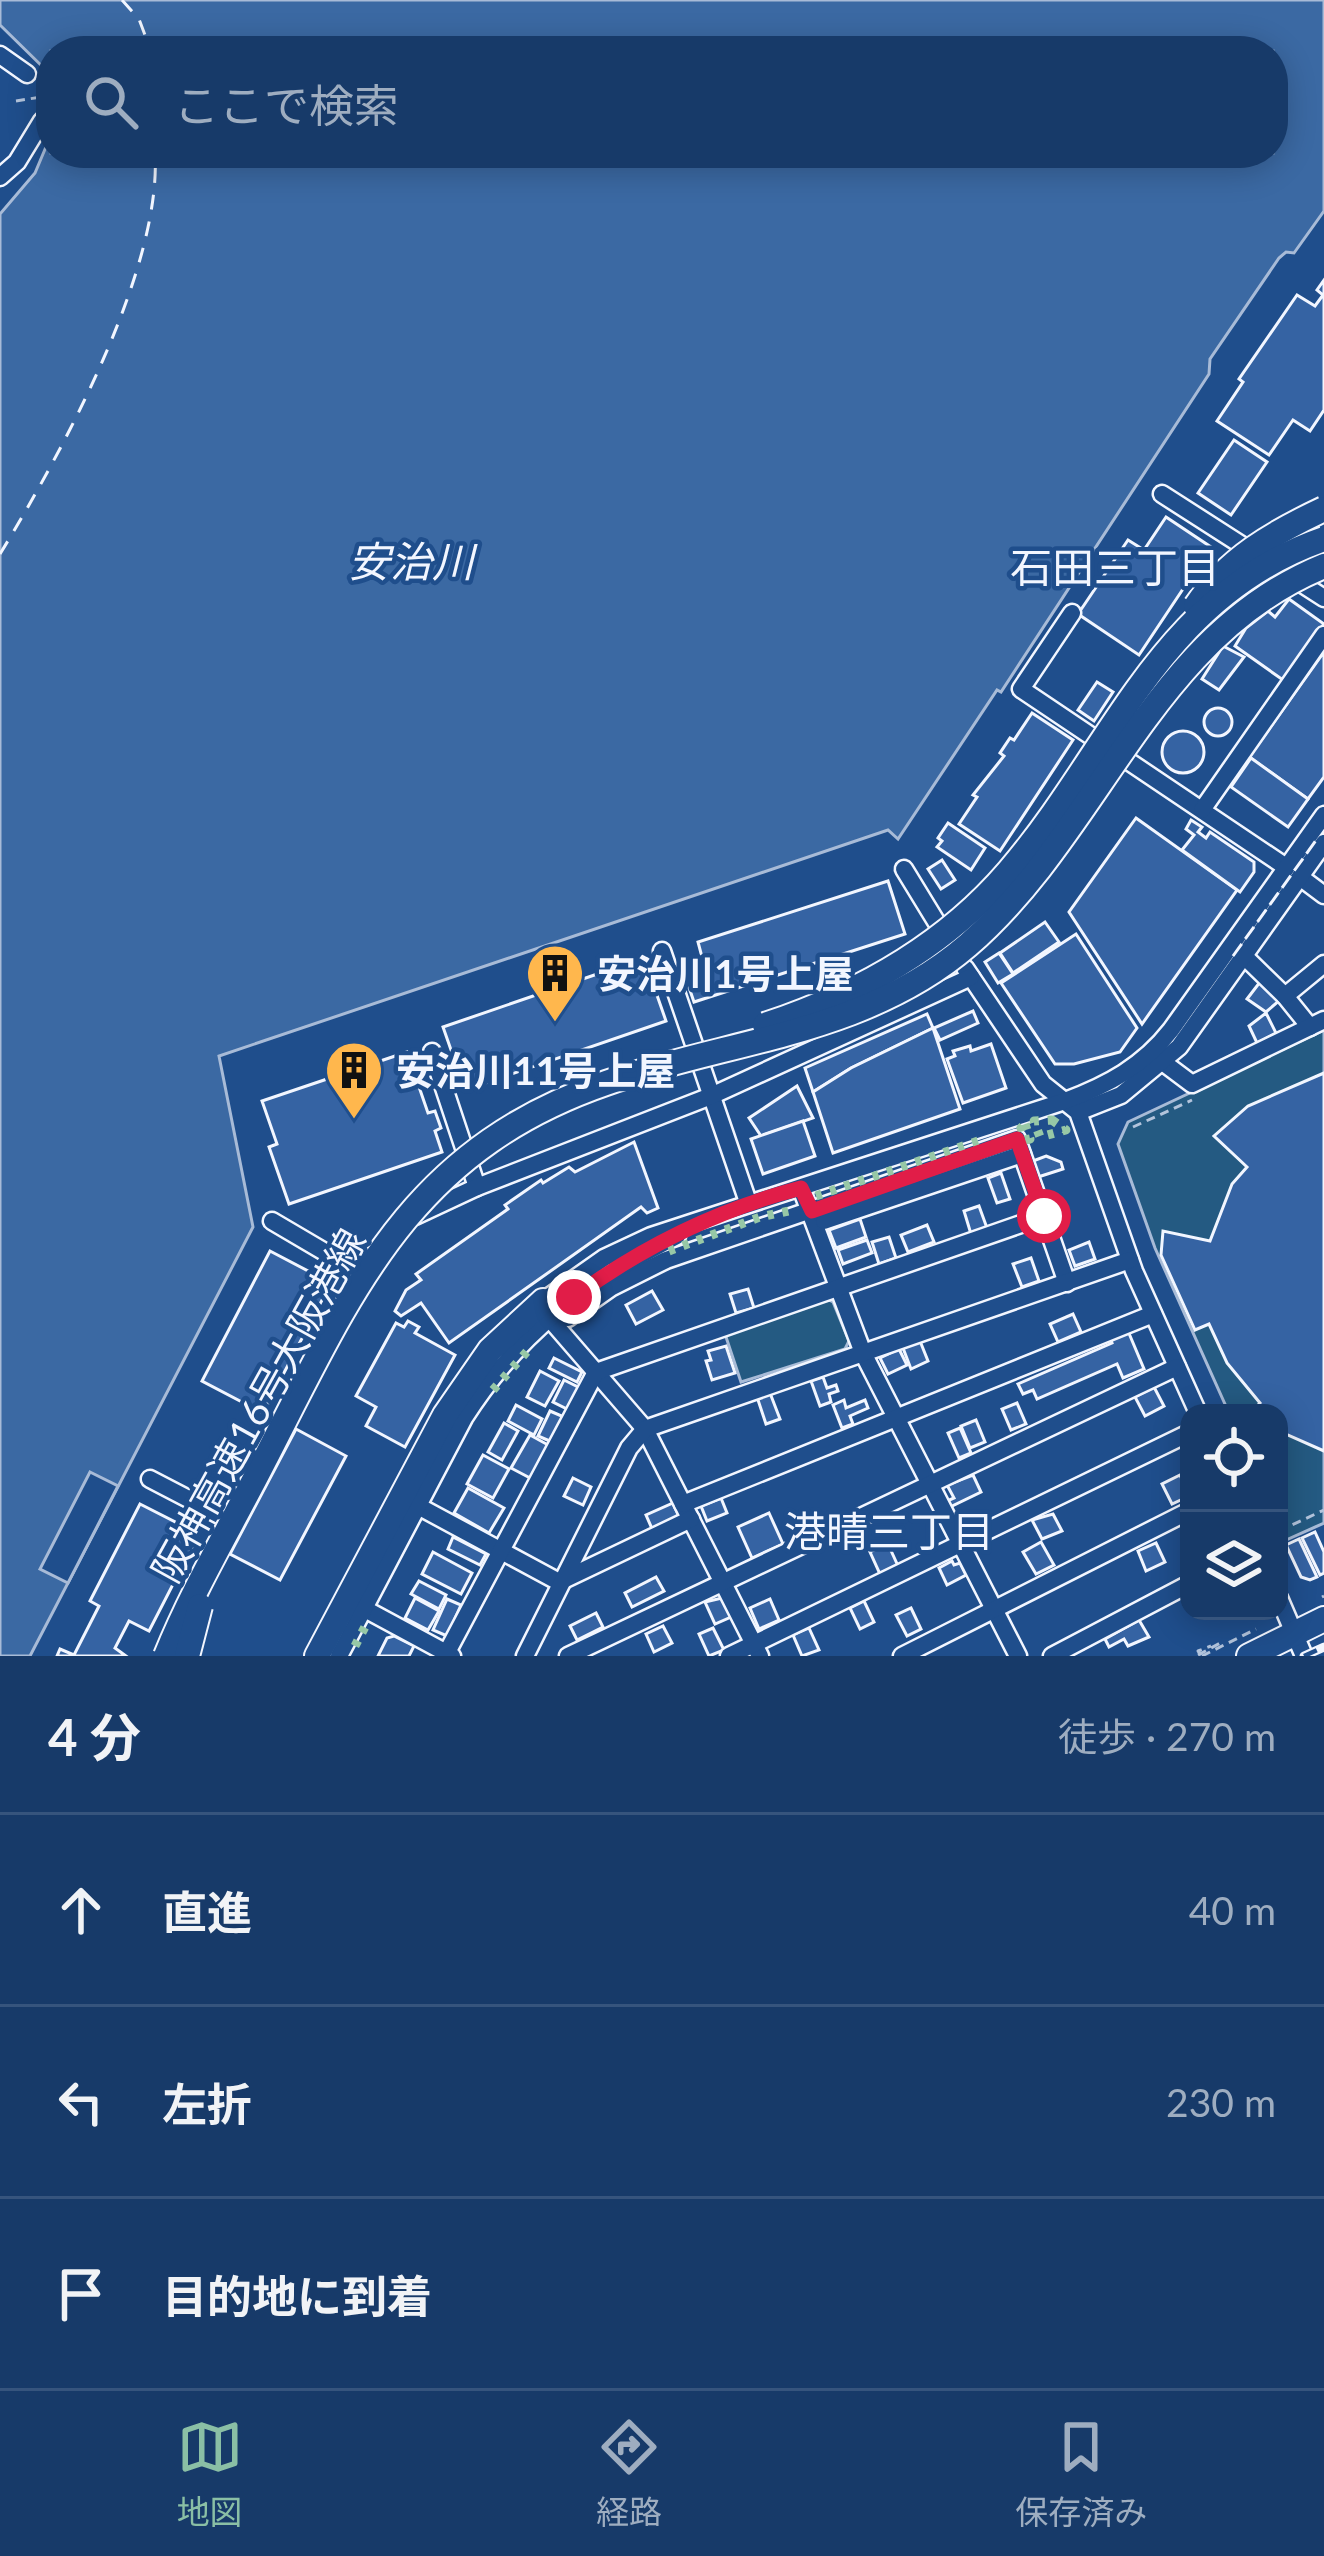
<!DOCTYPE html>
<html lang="ja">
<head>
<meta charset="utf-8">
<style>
	body { margin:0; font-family:Lato,"Noto Sans JP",sans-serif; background:#244571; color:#f1f3f6 }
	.controls { position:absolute; right:36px; bottom:36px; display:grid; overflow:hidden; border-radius:24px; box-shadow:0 6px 30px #0003 }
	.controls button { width:108px; height:108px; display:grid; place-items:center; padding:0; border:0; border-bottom:3px solid #36547d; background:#173a69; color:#f1f3f6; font:60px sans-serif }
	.stop { position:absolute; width:36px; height:36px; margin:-27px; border:9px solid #e11d48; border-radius:50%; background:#fff }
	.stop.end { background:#e11d48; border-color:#fff; box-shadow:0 3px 12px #0008 }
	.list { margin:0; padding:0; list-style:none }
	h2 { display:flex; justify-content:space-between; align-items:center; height:156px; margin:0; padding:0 48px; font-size:51px }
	h2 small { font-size:39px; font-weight:400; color:#9eadc0 }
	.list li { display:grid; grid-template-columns:78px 1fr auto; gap:36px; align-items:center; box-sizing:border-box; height:192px; padding:0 48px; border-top:3px solid #36547d }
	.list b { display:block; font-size:45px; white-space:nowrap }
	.list em { font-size:39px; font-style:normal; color:#9eadc0 }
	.icon { flex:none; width:66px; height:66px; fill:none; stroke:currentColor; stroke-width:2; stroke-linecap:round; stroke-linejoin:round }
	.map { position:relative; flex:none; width:1324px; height:1656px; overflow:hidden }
	.search { position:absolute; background:#173a69; box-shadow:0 6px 30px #0003; left:36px; right:36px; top:36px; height:132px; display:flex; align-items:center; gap:30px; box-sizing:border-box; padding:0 42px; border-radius:48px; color:#9eadc0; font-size:45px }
	.sheet { height:732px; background:#173a69 }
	nav { display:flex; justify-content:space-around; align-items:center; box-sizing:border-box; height:168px; border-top:3px solid #36547d; background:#173a69; font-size:33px; color:#9eadc0 }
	nav a { display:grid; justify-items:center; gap:6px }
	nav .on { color:#8abfa5 }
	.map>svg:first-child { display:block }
	.green { fill:#245a82; stroke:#a8bbd7; stroke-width:3 }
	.water { fill:#3b69a3; stroke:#a8bbd7; stroke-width:3 }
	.pier { fill:#1f4e8c; stroke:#a8bbd7; stroke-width:3 }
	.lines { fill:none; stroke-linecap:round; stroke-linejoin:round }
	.ferry { stroke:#f2f6ff; stroke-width:3; stroke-dasharray:15 12; stroke-linecap:butt }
	.building { fill:#3563a3; stroke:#f2f6ff; stroke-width:3 }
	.minor-casing { stroke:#f2f6ff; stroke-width:21 }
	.highway-casing { stroke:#f2f6ff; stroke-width:28 }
	.path { stroke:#b3c4dc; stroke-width:3; stroke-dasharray:9 6; stroke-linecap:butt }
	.minor { stroke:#1f4e8c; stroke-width:16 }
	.highway { stroke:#1f4e8c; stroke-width:24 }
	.rail-casing { stroke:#f2f6ff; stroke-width:9 }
	.rail { stroke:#1f4e8c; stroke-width:4.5; stroke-dasharray:14; stroke-linecap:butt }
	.highway-bridge-casing { stroke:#f2f6ff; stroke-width:28; stroke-linecap:butt }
	.highway-bridge { stroke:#1f4e8c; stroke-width:24 }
	.hedge { stroke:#97c8a6; stroke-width:9; stroke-dasharray:6 9; stroke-linecap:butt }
	.fence { stroke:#f2f6ff; stroke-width:3; stroke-dasharray:15 6; stroke-linecap:butt }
	.route { stroke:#e11d48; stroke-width:15 }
	.labels { text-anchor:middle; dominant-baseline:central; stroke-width:9; stroke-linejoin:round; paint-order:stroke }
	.poi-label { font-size:39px; font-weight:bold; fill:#f2f6ff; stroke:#1f4e8c; text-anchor:start }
	.street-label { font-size:39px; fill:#f2f6ff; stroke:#1f4e8c }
	.water-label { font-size:42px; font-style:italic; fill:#f2f6ff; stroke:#1f4e8c }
	.neighbourhood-label { font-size:42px; fill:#f2f6ff; stroke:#1f4e8c }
</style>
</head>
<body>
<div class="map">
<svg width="1324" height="1656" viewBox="0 0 1324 1656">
	<rect width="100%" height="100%" fill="#1f4e8c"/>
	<g class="green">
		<polygon points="1324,1030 1324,1523 1286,1540 1279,1523 1279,1413 1229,1413 1155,1248 1118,1144 1128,1122"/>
		<polygon points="827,1299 833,1302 849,1341 845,1349 741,1382 725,1334"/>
	</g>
	<polygon class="water" points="0,0 1324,0 1324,211 1294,253 1286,252 1279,258 1210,359 1209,374 1001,692 997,690 898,839 888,830 219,1056 253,1227 30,1656 0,1656 0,214 35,173 51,135 51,153 1273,153 1273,51 51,51 51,75 0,25"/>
	<polygon class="pier" points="90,1472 118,1486 68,1583 40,1569"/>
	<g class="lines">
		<g class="ferry">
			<polyline points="122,0 139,19 151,51"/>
			<path d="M0,554C61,454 162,270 155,153"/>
		</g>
	</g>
	<g class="building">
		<polygon points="1324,280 1324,410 1310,431 1293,420 1269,455 1217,421 1243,382 1239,379 1297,295 1315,306 1323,295 1317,290"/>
		<polygon points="1234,440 1267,462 1231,515 1198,493"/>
		<polygon points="1166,517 1211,547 1139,655 1078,614 1128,540 1144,550"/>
		<polygon points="1289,599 1324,624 1283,680 1235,646 1246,628 1268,611 1275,617"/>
		<polygon points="1223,646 1244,657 1219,690 1202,679"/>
		<polygon points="1324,652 1324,777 1308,799 1249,757"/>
		<polygon points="1097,682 1113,692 1094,721 1078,710"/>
		<circle cx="1218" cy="722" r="14"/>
		<polygon points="1032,713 1073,740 1000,851 959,824 977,797 973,795 1004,756 1000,753 1010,738 1014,740"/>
		<circle cx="1183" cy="752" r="21"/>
		<polygon points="1251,758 1308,799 1288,827 1231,787"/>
		<polygon points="1136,818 1237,890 1142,1024 1069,912"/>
		<polygon points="1191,820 1202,827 1198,832 1206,838 1210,832 1254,862 1254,872 1240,892 1182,850 1194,835 1186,829"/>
		<polygon points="948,823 985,848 971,870 937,847 942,841 938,838"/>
		<polygon points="942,860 955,880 941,889 928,869"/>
		<polygon points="888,881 905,934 694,1002 681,964 702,957 698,942"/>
		<polygon points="1045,922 1059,942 1013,973 1000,953"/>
		<polygon points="1076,934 1137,1028 1120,1052 1074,1064 1055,1064 1001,983"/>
		<polygon points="999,953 1013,974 998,983 985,962"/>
		<polygon points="644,958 666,1021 465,1090 443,1027"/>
		<polygon points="1260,982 1280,1000 1266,1012 1247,999"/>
		<polygon points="973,1011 978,1023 940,1040 934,1028"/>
		<polygon points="1266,1013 1276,1033 1257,1043 1249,1026"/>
		<polygon points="927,1014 933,1028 851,1068 813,1092 805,1068"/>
		<polygon points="933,1028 960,1109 833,1153 813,1092 851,1068"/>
		<polygon points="991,1044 1006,1088 963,1103 947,1059 955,1056 953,1051 970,1046 971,1051"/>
		<polygon points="407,1052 428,1113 435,1111 441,1128 435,1131 442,1152 289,1204 269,1147 277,1144 262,1101"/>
		<polygon points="1324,1073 1324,1451 1279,1431 1279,1413 1253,1410 1260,1403 1227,1363 1209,1324 1195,1330 1161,1255 1163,1231 1210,1241 1232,1184 1247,1167 1214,1136 1248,1106"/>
		<polygon points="797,1086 813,1118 761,1136 749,1118"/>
		<polygon points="803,1121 815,1156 763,1174 751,1139"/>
		<polygon points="634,1142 658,1208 647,1213 641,1207 449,1343 421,1303 401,1316 395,1311 406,1290 421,1280 416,1274 508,1209 505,1205 541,1180 543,1183 569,1167 575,1172"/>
		<polygon points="1046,1156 1061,1162 1063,1169 1038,1177 1033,1161"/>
		<polygon points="1001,1173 1010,1199 997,1203 988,1178"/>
		<polygon points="979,1206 987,1228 971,1234 964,1211"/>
		<polygon points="860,1219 866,1237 836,1248 829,1230"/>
		<polygon points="927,1225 934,1242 908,1252 901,1235"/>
		<polygon points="889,1237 896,1258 879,1264 872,1242"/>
		<polygon points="867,1240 872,1253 843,1264 838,1250"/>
		<polygon points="1089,1242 1095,1259 1075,1266 1069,1250"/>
		<polygon points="270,1251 331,1283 263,1413 202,1381"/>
		<polygon points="1031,1258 1039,1281 1022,1287 1013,1264"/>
		<polygon points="748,1289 754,1308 736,1313 730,1294"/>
		<polygon points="652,1291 663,1310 636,1324 626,1305"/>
		<polygon points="1073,1314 1081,1332 1058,1342 1050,1324"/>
		<polygon points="408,1321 419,1327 415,1333 455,1355 405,1447 366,1426 376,1407 356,1396 396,1323 404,1327"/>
		<polygon points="1128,1331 1144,1369 1123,1378 1117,1364 1037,1399 1033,1390 1023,1394 1018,1384 1112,1343 1110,1338"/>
		<polygon points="920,1341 928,1361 911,1369 903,1348"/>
		<polygon points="726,1346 735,1373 712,1380 706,1361 711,1360 708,1351"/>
		<polygon points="899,1349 907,1365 888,1374 880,1358"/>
		<polygon points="554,1358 582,1372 577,1382 549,1368"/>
		<polygon points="540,1371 559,1381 545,1406 527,1397"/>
		<polygon points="823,1377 827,1388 836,1385 838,1391 829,1394 831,1402 820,1406 811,1381"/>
		<polygon points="564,1380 580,1388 569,1410 553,1402"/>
		<polygon points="1154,1387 1164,1406 1145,1416 1135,1397"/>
		<polygon points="770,1393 780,1419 766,1424 757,1397"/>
		<polygon points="844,1400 846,1408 865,1400 868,1408 850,1416 853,1424 842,1428 833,1405"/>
		<polygon points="1017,1403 1026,1424 1011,1430 1002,1409"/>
		<polygon points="516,1405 542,1419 534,1435 508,1421"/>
		<polygon points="550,1411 564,1417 552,1442 538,1436"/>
		<polygon points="976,1420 985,1442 970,1448 961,1426"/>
		<polygon points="504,1423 518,1431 502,1460 488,1452"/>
		<polygon points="960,1428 971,1453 959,1458 948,1433"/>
		<polygon points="296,1429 346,1456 280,1580 230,1554"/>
		<polygon points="530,1435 550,1446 532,1479 511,1468"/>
		<polygon points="483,1455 509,1469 493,1498 467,1484"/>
		<polygon points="973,1475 981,1492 950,1507 947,1501 954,1498 947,1485"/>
		<polygon points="1180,1475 1189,1496 1172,1504 1162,1484"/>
		<polygon points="573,1478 591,1487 583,1505 564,1496"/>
		<polygon points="468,1488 504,1508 489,1533 454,1513"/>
		<polygon points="721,1498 727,1513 707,1521 701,1506"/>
		<polygon points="673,1503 680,1519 653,1531 646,1515"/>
		<polygon points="140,1504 199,1534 149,1631 129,1621 115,1648 126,1656 57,1656 60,1649 74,1655 99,1606 90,1601"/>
		<polygon points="769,1513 783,1544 752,1558 738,1527"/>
		<polygon points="1053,1514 1062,1531 1042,1539 1032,1520"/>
		<polygon points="1315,1532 1324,1552 1324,1573 1320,1575 1302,1538"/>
		<polygon points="453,1537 486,1554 480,1565 448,1549"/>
		<polygon points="1299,1539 1317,1577 1310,1580 1301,1577 1286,1545"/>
		<polygon points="1041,1542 1054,1565 1036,1574 1023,1552"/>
		<polygon points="1156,1543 1165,1562 1146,1571 1138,1551"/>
		<polygon points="888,1544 898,1566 880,1574 870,1552"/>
		<polygon points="433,1552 472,1573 461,1594 422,1574"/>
		<polygon points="952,1561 954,1565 960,1563 966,1575 947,1585 939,1568"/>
		<polygon points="656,1577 664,1591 632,1607 625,1593"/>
		<polygon points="419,1581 446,1595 439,1609 411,1594"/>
		<polygon points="415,1598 439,1611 428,1630 405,1618"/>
		<polygon points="722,1598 731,1617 715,1624 705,1602"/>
		<polygon points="447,1599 461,1605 447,1636 433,1630"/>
		<polygon points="770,1599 779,1620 759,1629 750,1608"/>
		<polygon points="864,1601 874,1622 860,1629 850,1608"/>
		<polygon points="911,1608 921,1629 907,1636 896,1615"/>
		<polygon points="596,1613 603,1627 577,1640 570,1626"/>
		<polygon points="1139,1620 1149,1637 1128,1646 1124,1639 1109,1647 1105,1639"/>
		<polygon points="663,1626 672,1643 654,1652 646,1634"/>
		<polygon points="713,1628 724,1650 709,1656 699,1634"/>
		<polygon points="809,1628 819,1650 802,1656 793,1635"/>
		<polygon points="394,1636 414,1646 409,1656 378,1656 387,1638"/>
	</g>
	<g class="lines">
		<g class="minor-casing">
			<g id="minor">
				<polyline points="0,55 27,74"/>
				<polyline points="0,177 17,162 42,121"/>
				<polyline points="1162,494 1324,598"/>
				<polyline points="1072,613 1021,689 1286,867"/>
				<polyline points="1202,810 1324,635"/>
				<polyline points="904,869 948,941"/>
				<polyline points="1300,877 1324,895"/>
				<polyline points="662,951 748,1202"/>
				<polyline points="1244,956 1285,996 1310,1027"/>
				<polyline points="965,968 1043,1084 1078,1112 1134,1271 1198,1413"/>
				<polyline points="1285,996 1324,964"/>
				<polyline points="432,1052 477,1187"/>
				<polyline points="1164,1063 1192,1084 1324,1020"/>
				<polyline points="1078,1112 1121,1095 1179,1047 1324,843"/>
				<polyline points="1020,1148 1067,1283"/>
				<polyline points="801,1188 863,1353 1018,1656"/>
				<polyline points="415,1216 477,1187 711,1096 971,977"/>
				<polyline points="272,1221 357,1271"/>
				<polyline points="824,1221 1022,1154"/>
				<path d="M543,1301L604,1258L651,1236L1065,1101C1108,1085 1143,1066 1171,1030L1324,815"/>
				<polyline points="548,1317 568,1318 612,1287 666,1260 1017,1139"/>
				<polyline points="549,1318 645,1429 760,1656"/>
				<polyline points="150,1479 229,1520"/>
				<polyline points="683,1504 1153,1314"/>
				<polyline points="418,1506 559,1582 691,1519"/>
				<polyline points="1279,1598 1304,1656"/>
				<polyline points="363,1608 452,1656"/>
				<path d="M339,1656L464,1418C519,1331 586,1283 677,1236"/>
				<polyline points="445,1656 596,1372 1044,1216"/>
				<polyline points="525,1656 629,1448 645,1429 1130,1260"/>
				<polyline points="568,1656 1177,1367"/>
				<polyline points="729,1656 1189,1433"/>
				<polyline points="902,1656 1189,1511"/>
				<polyline points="1052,1656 1189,1584"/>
			</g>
		</g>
		<g class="highway-casing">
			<g id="highway">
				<polyline points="317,1656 445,1415 490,1350 543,1301"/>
				<polyline points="1249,1656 1324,1619"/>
			</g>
		</g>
		<g class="path">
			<polyline points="16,101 41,97"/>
			<polyline points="1133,1127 1192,1100"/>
			<polyline points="1279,1531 1324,1510"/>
			<polyline points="1322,1597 1324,1596"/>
			<polyline points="1198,1655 1224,1641"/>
			<polyline points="1201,1655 1198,1651 1211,1646"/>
			<polyline points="1202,1656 1256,1629"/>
		</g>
		<use href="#minor" class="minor"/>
		<use href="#highway" class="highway"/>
		<g class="rail-casing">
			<polyline id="rail" points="1304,1656 1324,1647"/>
		</g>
		<use href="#rail" class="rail"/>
		<g class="highway-bridge-casing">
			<g id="highway-bridge">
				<path d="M1196,606C1228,559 1273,533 1324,509"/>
				<path d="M765,1025C859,994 944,947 1009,871C1113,750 1159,596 1324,539"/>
				<path d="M166,1656C193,1589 231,1526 264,1461C352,1290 409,1151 606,1083C729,1040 865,1034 968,945C1101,830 1150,637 1324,566"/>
				<polyline points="187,1656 200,1606"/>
			</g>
		</g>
		<use href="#highway-bridge" class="highway-bridge"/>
		<g class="hedge">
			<polygon points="1052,1120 1066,1130 1040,1137 1034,1121"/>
			<polygon points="1025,1124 1030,1139 1025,1140 1021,1128"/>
			<polyline points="816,1196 984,1139"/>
			<polyline points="669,1251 760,1217 789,1211"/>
			<polyline points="493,1390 530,1348"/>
			<polyline points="355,1646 367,1623"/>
		</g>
		<polyline class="fence" points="1233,956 1317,839"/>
	</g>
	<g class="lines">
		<path class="route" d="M574,1297C642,1247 720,1209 801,1188L812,1211L1017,1139L1044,1216"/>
	</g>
	<defs>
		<g id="building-pin" transform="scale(3)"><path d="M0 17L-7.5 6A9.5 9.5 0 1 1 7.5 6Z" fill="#ffb74d" stroke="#1f4e8c"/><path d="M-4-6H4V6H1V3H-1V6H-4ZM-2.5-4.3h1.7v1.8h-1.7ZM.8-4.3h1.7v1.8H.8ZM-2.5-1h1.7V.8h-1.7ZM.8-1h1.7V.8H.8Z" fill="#111"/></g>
	</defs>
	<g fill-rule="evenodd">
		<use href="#building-pin" x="555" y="973"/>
		<use href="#building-pin" x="354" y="1070"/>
	</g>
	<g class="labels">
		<g class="poi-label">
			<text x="597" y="973">安治川1号上屋</text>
			<text x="396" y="1070">安治川11号上屋</text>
		</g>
		<g class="street-label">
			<text transform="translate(258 1405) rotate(-61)">阪神高速16号大阪港線</text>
		</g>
		<g class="water-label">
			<text x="411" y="561">安治川</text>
		</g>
		<g class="neighbourhood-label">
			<text x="1115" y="567">石田三丁目</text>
			<text x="889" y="1531">港晴三丁目</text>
		</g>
	</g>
</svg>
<div class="controls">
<button><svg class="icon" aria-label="locate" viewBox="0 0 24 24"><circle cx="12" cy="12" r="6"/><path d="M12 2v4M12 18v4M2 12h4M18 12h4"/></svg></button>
<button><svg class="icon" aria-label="layers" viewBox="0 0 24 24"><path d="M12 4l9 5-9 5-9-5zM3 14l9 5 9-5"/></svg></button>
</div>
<div class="stop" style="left:1044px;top:1216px"></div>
<div class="stop end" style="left:574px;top:1297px"></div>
<div class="search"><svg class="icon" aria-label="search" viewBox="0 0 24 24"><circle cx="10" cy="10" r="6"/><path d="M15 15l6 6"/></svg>ここで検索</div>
</div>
<section class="sheet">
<h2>4 分<small>徒歩 · 270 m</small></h2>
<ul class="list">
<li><svg class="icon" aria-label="ahead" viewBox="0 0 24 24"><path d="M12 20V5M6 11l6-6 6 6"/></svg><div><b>直進</b></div><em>40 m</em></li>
<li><svg class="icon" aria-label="left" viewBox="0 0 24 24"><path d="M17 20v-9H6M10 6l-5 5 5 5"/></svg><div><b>左折</b></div><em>230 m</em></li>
<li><svg class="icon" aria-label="arrive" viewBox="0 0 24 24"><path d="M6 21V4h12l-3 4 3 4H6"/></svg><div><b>目的地に到着</b></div></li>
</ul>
</section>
<nav>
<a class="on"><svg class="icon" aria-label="map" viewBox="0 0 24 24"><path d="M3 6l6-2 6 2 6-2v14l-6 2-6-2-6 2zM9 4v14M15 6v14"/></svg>地図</a>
<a><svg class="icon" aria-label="directions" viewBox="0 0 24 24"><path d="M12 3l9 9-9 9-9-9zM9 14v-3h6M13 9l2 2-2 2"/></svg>経路</a>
<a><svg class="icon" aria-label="saved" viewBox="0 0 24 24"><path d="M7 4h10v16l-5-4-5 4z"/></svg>保存済み</a>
</nav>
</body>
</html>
